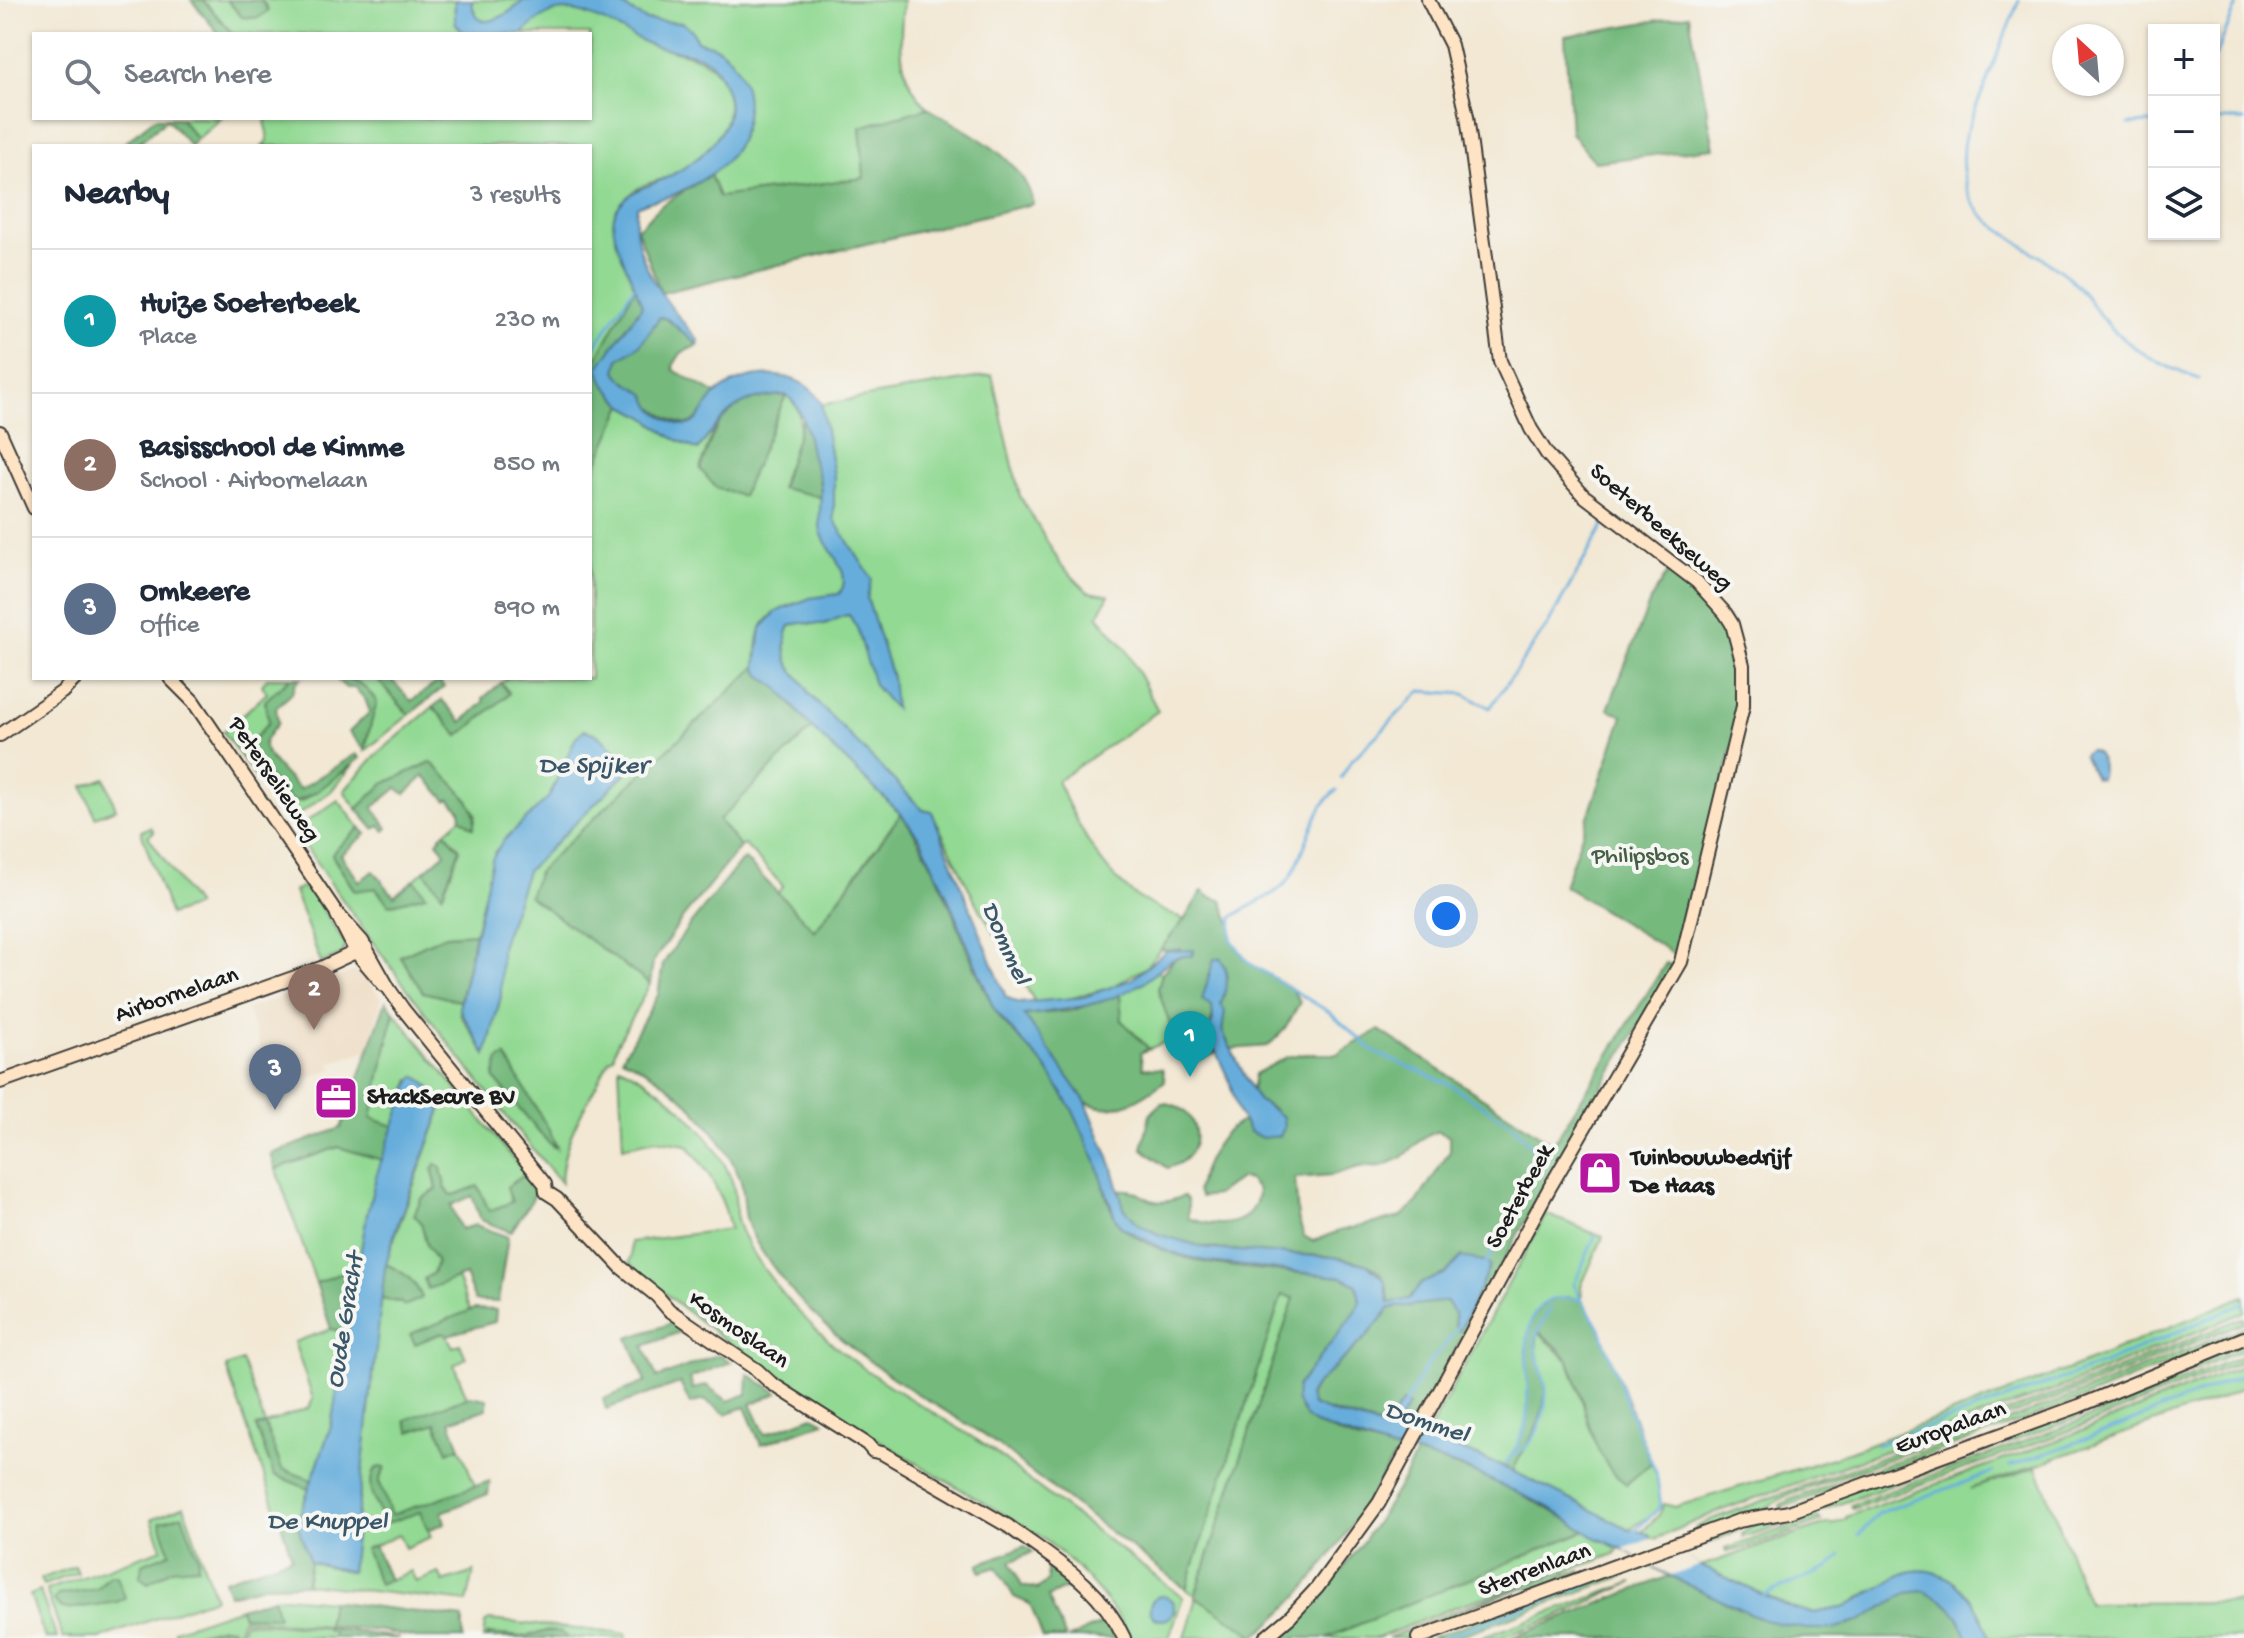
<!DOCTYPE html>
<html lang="en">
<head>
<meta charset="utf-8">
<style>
	body { margin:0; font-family:"Gochi Hand",sans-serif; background:#f2f2f3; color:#1f2937 }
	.controls { position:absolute; right:24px; top:24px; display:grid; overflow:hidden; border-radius:0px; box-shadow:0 2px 6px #0004 }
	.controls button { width:72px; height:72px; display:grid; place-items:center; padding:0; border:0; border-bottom:2px solid #e0e1e3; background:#fff; color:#1f2937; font:40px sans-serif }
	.compass { position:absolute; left:2052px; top:24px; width:72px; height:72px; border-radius:50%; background:#fff; box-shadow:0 2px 6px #0004; rotate:334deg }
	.you { position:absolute; left:1446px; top:916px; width:28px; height:28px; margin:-20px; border:6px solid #fff; border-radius:50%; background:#1a73e8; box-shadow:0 0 0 12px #1a73e833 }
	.badge { display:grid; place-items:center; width:52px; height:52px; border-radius:50%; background:#d93025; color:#fff; font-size:26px; font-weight:700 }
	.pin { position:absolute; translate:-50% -66px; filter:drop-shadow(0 2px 4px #0008) }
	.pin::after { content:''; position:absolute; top:42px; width:28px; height:24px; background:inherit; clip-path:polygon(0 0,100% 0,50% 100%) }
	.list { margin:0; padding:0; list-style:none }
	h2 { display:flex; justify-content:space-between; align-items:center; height:104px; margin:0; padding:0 32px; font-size:34px }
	h2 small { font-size:26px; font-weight:400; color:#747a83 }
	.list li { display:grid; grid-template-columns:52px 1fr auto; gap:24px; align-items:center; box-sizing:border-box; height:144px; padding:0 32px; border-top:2px solid #e0e1e3 }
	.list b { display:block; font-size:30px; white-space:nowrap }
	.list p { margin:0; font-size:26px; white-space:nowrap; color:#747a83 }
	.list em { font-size:26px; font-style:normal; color:#747a83 }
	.icon { flex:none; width:44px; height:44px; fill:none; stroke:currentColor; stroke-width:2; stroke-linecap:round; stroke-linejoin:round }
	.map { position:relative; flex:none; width:2244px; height:1638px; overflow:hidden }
	.search { position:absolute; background:#fff; box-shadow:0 2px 6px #0004; left:32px; top:32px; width:560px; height:88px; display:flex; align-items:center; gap:20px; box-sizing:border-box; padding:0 28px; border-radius:0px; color:#747a83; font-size:30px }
	.panel { position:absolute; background:#fff; box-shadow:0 2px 6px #0004; left:32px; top:144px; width:560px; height:536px; border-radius:0px }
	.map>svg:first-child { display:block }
	.built { fill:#ecd7ba }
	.green { fill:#92d993; stroke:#577a58; stroke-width:2; fill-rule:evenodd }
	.forest { fill:#75b97d; stroke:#486a4c; stroke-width:2; fill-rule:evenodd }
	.water { fill:#66addc; stroke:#41647c; stroke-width:2 }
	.pier { fill:#f2e8d4 }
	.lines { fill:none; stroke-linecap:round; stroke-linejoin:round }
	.stream { stroke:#66addc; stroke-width:3 }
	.secondary-casing { stroke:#3c3b38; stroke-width:16 }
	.secondary { stroke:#fee4c5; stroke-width:12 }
	.labels { text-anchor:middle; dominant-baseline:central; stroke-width:8; stroke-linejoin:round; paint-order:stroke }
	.street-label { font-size:24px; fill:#1c1c1c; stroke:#f6f6f2 }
	.park-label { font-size:24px; fill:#455e46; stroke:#f6f6f2 }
	.poi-label { font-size:24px; font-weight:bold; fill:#1c1c1c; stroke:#f6f6f2; text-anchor:start }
	.water-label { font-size:26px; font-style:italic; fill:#3a5669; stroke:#f6f6f2 }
</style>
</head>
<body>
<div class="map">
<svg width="2244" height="1638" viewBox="0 0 2244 1638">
	<rect width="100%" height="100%" fill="#f6f6f2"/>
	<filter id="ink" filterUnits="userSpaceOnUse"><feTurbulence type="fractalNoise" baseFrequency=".0125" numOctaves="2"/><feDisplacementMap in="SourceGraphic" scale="16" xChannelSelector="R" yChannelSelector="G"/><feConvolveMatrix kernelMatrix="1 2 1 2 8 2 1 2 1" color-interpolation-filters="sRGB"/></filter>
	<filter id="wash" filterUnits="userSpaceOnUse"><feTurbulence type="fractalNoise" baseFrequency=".006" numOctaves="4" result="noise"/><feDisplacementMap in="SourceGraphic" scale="32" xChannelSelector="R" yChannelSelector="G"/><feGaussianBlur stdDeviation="1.8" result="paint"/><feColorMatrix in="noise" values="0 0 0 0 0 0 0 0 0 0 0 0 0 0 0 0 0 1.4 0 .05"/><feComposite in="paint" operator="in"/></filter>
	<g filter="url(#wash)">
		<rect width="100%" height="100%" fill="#f2e8d4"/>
		<polygon class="built" points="360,971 382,999 367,1050 331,1063 333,1069 275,1090 247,1009 352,972"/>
		<g class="green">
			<path d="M203,0H227L242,17L258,18L267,7L261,0H455C453,12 456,26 465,34H233Z"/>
			<path d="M472,0H524C509,14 474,39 472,0Z"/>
			<path d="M613,0H903C900,43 896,76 928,108L860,127L864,178L719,197L710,175C725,164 737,149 743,131C750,109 740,64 721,50C715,45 704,44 697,42L691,29L672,22L646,20Z"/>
			<path d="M560,10C600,7 636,42 674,51C700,57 715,61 725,88C740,129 700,161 668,177C659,181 647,182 639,188C628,193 620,212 613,222L623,259L636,286L590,371V146H263L268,141L265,118H590V34H522C534,21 542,13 560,10Z"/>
			<polygon points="180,118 222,118 197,139"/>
			<path d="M992,375L1020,496L1061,565L1088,592L1109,595L1098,616L1126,649L1158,711L1057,781C1077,823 1099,871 1139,898C1153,907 1170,913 1184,920L1146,967L1109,988L1038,1007L974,899L932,812L923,810L808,693C805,680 796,677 790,666C784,654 784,637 790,626C803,620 810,625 823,624C833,623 839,615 849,615L892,677L867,598L871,579L834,520V475L820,405Z"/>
			<path d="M786,395C817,418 786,458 781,487L821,497C821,507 819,519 821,529C825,551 856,572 839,594C814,598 773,603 761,629C756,640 757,655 756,667L556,854L529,896L650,984L617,1044L613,1057L609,1060C590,1102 562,1135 561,1183C466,1069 377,953 294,830L338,800L360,828L335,850L334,859L354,890L376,888L382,897L425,895L414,880L424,871L443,894L460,849L445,832L461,818L473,827L476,814L468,802L431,762L383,784L357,809L344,791L375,756L433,707L459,736L509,692L501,683L508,678H590V479L623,405L645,417L671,437L698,450L715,426L700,469L741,496ZM584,730L596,734L633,766L527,871L501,947V996L485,1053L460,1014V1001L423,992L401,956L445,935L475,933L495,851L549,797L576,737ZM506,1057L508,1060L557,1146L553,1147L547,1141L508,1093Z"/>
			<path d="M267,678H290L265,701L269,722L248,746C257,767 278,794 300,802L304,800L353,765L331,791L288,822L223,732L267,693L262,685Z"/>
			<polygon points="348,678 376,678 409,715 365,751 376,699 360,683"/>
			<polygon points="812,728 901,814 814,931 777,894 783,886 745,845 740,847 719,820"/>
			<polygon points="105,778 116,809 95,817 83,786"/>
			<polygon points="151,827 154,832 148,836 196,906 170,915 141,831"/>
			<polygon points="302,887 311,892 346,945 341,955 321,963 294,891"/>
			<polygon points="1158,971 1162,973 1159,989 1175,1038 1149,1049 1122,1021 1120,994"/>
			<path d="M394,1012L526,1174L507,1187L512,1202L489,1211L478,1186L454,1195L450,1194L445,1187L444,1178L433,1171L437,1189L421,1199C421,1225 425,1239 437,1262L429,1288L457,1278L470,1311L411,1334L415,1344L445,1332L453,1347L460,1344L466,1358L454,1365L467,1397L405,1421L436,1423L448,1451L460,1447L475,1486L391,1516L379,1481L384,1468H376L384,1524L421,1511L431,1537L405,1548L399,1535L366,1549L379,1584L411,1571L416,1582L439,1573L443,1582L474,1572L467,1602L306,1584L310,1562L351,1572L380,1299L403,1303L421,1295C413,1280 401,1270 385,1264L441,1110L438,1101L425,1082L411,1079L394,1126L370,1119Z"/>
			<path d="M619,1066C663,1085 715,1135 732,1181C737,1194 734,1210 738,1223C746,1247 765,1271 780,1290C812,1331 857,1366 901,1393C942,1419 986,1442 1022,1475L1183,1597L1169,1638H1132C1106,1596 1077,1563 1037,1534C897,1451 751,1371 629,1263L631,1256L630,1242L730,1229C724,1198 708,1169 687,1145L655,1140L623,1147ZM1161,1596L1173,1603L1174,1610L1171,1616L1150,1612C1149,1604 1153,1598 1161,1596Z"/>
			<polygon points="338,1147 382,1160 367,1214 359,1266 316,1283 276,1169"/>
			<polygon points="1546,1214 1603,1237 1581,1286 1582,1300 1557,1298 1526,1350 1529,1379 1527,1417 1519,1445 1504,1466 1426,1437"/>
			<polygon points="1282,1294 1294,1298 1195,1595 1255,1636 1185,1638 1196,1601 1195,1595 1186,1589"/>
			<polygon points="2244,1296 2244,1312 2070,1384 1714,1513 1655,1539 1642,1531 1659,1515 1664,1504 1675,1507 1835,1457 2082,1364"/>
			<polygon points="2244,1317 2244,1322 2073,1392 1784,1497 1760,1512 1696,1531 1695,1528 1710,1520 2071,1388"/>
			<polygon points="2244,1327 2244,1333 2076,1401 1781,1508 1780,1505 1790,1500 2074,1396"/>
			<polygon points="331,1329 348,1333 331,1426 312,1480 282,1469 265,1425 256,1427 274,1475 309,1489 297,1522 279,1518 226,1367 242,1361 265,1424 309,1408 313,1399 294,1342"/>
			<polygon points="1539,1332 1569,1362 1584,1406 1627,1484 1651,1463 1656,1472 1661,1506 1654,1514 1629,1529 1513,1471 1521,1452 1532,1440 1539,1364 1535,1342"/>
			<polygon points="2244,1344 2244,1349 2082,1416 1779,1526 1743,1537 1742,1534 1755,1523 2080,1411"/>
			<polygon points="2244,1355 2244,1360 2085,1425 1853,1509 1851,1505 2083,1420"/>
			<path d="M2244,1365V1387L2222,1398L1970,1489L2037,1467L2088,1603L2244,1602V1638H1989C1982,1610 1966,1591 1942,1576L1869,1592L1846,1607L1814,1613L1797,1610L1701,1566L1830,1523L1832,1525L1846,1519V1517L2087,1429Z"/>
			<path d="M184,1506L215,1598L100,1638H63L46,1590L162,1549L152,1519ZM171,1553L172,1569L148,1583L142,1564ZM105,1579L117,1602L67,1609L58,1603L59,1595L97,1589Z"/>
			<path d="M1818,1517L1821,1521C1790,1532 1758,1546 1726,1552L1725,1549Z"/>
			<polygon points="1738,1527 1739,1530 1684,1554 1674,1549"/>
			<polygon points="1585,1531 1619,1549 1615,1554 1599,1560 1460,1605 1378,1638 1326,1638"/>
			<polygon points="1642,1561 1645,1568 1453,1638 1430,1638"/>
			<polygon points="75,1566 78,1573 43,1585 40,1579"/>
			<path d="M1580,1571L1581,1573L1540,1588L1519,1589L1453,1613L1454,1619L1406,1638H1388C1451,1613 1514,1585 1580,1571Z"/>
			<polygon points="1633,1582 1554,1618 1499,1638 1480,1638"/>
			<polygon points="40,1591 57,1638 45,1638 30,1595"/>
			<polygon points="285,1597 331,1601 327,1626 242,1619 235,1638 232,1638 234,1632 231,1628 195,1634 190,1638 177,1638 174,1630 240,1608 243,1616 277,1617 273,1598"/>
			<polygon points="489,1620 626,1634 626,1638 568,1638 560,1632 522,1637 488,1634 487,1638 483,1638 485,1623"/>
			<polygon points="244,1622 327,1628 328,1631 334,1632 333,1638 238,1638"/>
		</g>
		<g class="forest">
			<polygon points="191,0 203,0 233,34 219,34"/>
			<polygon points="227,0 261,0 268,11 258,18 242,17"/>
			<polygon points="1689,15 1714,148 1595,162 1571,133 1565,36"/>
			<path d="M928,108C966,131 1025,157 1033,204L661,293L637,229L662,205L710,175L719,197L864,178L860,127Z"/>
			<polygon points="155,118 180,118 197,139 190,146 167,119 135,146 121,146"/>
			<polygon points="636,286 642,306 619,338 603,382 623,405 590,479 590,371"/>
			<path d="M660,317L667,319L698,345L681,353L673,366L674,370L716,394C709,403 701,418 691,423C674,432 625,385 616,371L619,359L640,345Z"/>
			<path d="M786,395L742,496L716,488L700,469C719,416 725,398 786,395Z"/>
			<path d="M802,421C810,431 821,482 821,497L781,488Z"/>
			<polygon points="1673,564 1732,624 1743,706 1679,957 1564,886 1623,716 1608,709 1650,601"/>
			<polygon points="756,667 760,675 779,689 812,728 719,820 740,847 684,916 653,962 650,984 529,896 538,872 556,854"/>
			<path d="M290,678H301L295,684L292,693L276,708L278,723C274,729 265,737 264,745C263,754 292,783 300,789L356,754L360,758L318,791L295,802C277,791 257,766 248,746L269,722L265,701Z"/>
			<path d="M335,678C355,678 365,685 377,702L364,749L349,732L370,712L365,699L355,688H346Z"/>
			<polygon points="376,678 390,678 411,701 439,681 444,687 409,715"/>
			<polygon points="501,683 509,694 459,736 433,707 442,700 462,722 484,702 483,698"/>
			<path d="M431,762C446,778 483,804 473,828L461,818L460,810L450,799L447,801L424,776L405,794L397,788L373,808L388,828L385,831L380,826L374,829L357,809L383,784Z"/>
			<path d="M901,814C945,872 959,943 993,1006C1005,1029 1028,1045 1044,1065C1054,1078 1063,1092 1071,1106C1080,1124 1089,1143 1096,1161C1103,1179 1109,1217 1123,1228C1184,1274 1269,1267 1341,1277L1357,1285L1360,1302L1356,1311L1302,1380L1315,1424L1353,1439L1402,1452L1393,1459C1354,1523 1314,1590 1255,1636L1195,1596L1294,1298L1282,1295L1186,1589L1027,1469C990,1434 944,1412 902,1384C861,1356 818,1324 787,1285C772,1266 752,1242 746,1218C743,1205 745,1189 739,1176C718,1126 671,1080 622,1058L658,995L663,964L688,927L741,861L745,859L815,931Z"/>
			<polygon points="360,828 366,834 341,855 359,881 374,871 394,896 414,880 426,895 389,905 376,888 355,891 332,855 335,850"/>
			<polygon points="445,832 460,849 442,894 424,871 445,853 437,841"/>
			<path d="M1202,891L1210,897L1222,900L1231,925V939L1242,955L1249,963L1291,988L1300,1002L1285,1029L1268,1046L1231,1049L1222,1031C1225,1021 1220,1015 1221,1004C1222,984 1235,981 1221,959C1217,981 1216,1014 1207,1033L1215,1054L1189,1064L1183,1062L1179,1053L1158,989L1162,973L1177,956L1183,955L1181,949L1166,951L1161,949L1184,920Z"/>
			<polygon points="475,933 460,1001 423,992 400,956 446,935"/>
			<path d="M1666,963L1675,967L1562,1152L1411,1433L1392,1430L1408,1406L1403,1402L1385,1427L1318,1408L1312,1405L1309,1397L1315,1386L1367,1336L1390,1308L1447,1301L1454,1313L1456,1329L1461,1257L1446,1273L1422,1283L1409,1300L1389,1303C1389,1293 1387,1283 1381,1274C1372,1263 1354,1261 1341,1258C1285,1249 1166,1261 1127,1213C1122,1207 1121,1198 1119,1190C1133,1188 1139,1195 1151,1200C1162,1204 1173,1200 1184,1196L1188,1201V1218C1216,1228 1256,1229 1258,1190L1249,1180L1241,1178L1216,1195L1201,1197L1197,1191C1202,1167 1219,1130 1243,1121L1250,1132L1273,1109L1258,1100L1252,1090L1255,1074L1287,1057L1301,1054H1337L1379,1030L1553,1144ZM1438,1131L1450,1137V1151L1417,1202L1401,1217L1339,1231L1313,1241L1304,1236L1298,1218L1295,1178L1332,1175L1359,1167L1382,1166L1402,1158L1424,1137Z"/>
			<path d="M1120,994L1122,1021L1149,1049L1140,1053L1143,1068L1162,1069L1165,1081C1143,1098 1115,1117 1086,1102L1023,1015L1071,1011Z"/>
			<polygon points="386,1001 394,1012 371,1118 394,1126 382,1160 338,1147 276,1169 271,1154 341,1128"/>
			<polygon points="506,1057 549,1130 556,1148 547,1141 494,1078 499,1059"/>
			<path d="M1161,1103C1199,1102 1212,1157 1167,1168L1142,1148L1150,1115Z"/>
			<polygon points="436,1164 441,1168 445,1187 450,1194 454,1195 478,1186 489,1211 512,1202 507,1187 526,1174 536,1186 533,1198 511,1232 481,1220 472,1196 451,1205 461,1229 476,1225 508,1237 498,1302 475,1301 465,1275 428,1289 424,1279 433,1273 437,1262 427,1246 421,1222 414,1215 421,1199 437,1189 433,1171"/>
			<path d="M385,1264C403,1271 415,1280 422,1298L404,1306L400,1302L381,1299Z"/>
			<polygon points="359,1266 348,1333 331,1329 316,1283"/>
			<path d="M1569,1297L1582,1300L1600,1329L1651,1463L1626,1484C1587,1457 1588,1404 1570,1364C1564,1352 1550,1340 1539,1332C1530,1354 1547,1373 1545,1395C1542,1429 1526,1442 1513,1471L1504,1466C1515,1451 1525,1435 1527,1416C1533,1375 1507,1301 1569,1297Z"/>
			<polygon points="474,1309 496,1310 495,1322 448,1335 443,1332 415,1344 410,1334"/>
			<polygon points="675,1322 685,1330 644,1346 657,1378 719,1354 731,1362 690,1378 693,1389 706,1385 728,1401 747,1394 748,1374 778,1393 751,1404 765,1434 813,1416 824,1422 761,1445 745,1407 726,1414 704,1400 690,1404 680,1383 606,1409 603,1399 646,1382 628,1338"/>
			<polygon points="470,1396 487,1399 487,1409 450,1421 460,1447 448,1452 436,1423 410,1432 405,1420"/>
			<polygon points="265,1425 282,1469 312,1480 309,1489 274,1475 256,1427"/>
			<path d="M1416,1454C1476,1469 1532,1497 1585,1531L1326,1638H1279C1324,1603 1391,1506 1416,1454Z"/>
			<polygon points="379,1467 385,1468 379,1481 391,1515 490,1481 488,1494 442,1512 445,1523 428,1530 420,1512 384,1524 371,1493 370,1485 373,1472"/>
			<polygon points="182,1515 198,1557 198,1567 172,1569 148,1583 140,1577 142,1564 170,1553 160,1522"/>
			<polygon points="279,1518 297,1522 310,1562 306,1584 266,1585 229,1595 224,1580 292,1557"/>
			<polygon points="374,1545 389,1580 379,1584 365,1549"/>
			<polygon points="1025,1546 1033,1552 1010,1562 1022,1586 1037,1589 1048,1581 1046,1560 1073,1585 1048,1597 1066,1638 1043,1638 1030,1604 1014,1597 997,1567 981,1572 979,1569 979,1564"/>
			<polygon points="110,1575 117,1576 125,1598 117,1602 67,1609 60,1607 54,1600 58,1595 97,1589"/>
			<path d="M1669,1576C1718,1599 1795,1638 1850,1625C1868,1618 1906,1588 1922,1591C1945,1595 1961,1618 1967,1638H1511Z"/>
			<polygon points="273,1598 278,1617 243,1616 240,1608"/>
			<polygon points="331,1601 463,1618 463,1638 417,1638 381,1631 327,1626"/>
			<polygon points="1104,1623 1114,1638 1068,1638"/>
			<polygon points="222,1627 231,1628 234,1632 232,1638 190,1638 195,1634"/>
			<polygon points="327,1628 400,1638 333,1638 333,1632 327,1631"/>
			<polygon points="547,1631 560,1632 568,1638 487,1638 488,1634 522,1637"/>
		</g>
		<g class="water">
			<path d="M455,0H472C474,39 509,14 524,0H613L646,20L683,23L691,29L697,41C704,44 715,45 721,50C758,78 753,137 721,166C709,178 688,188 673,195C661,200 649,200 637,207C629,259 667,304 699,341L698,345L667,319L660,317L640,345L619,359L616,371C624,384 634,385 645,394C649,398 647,399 650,404C656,413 676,427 687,425C700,423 707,402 716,394C745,369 801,367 821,402L834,475V520L872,579L867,598L892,677L895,709L874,685L857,628L849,615C839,615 833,623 823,624C810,625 803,620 790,626C784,637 784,655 790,666C796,677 805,680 808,693L923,810L932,812L1006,997L1019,1003L1084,997L1132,979L1166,951L1194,950L1192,956C1170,954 1161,970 1144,982C1107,1006 1066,1010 1024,1015L1086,1102L1112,1165L1124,1208L1137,1223L1158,1234L1210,1249L1333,1257L1368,1265L1384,1279L1389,1303L1409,1299L1422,1283L1446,1273L1461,1257L1484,1261L1490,1266L1460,1331L1456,1329L1454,1313L1447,1301L1390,1308L1367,1336L1315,1386L1309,1396L1312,1405L1333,1413L1384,1427L1403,1402L1408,1406L1393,1430C1478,1448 1552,1491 1629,1529L1649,1534L1652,1539L1701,1566L1767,1597L1797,1610L1814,1613L1846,1607L1902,1574C1944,1558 1980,1600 1989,1638H1967L1959,1619L1951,1608L1941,1600L1923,1591L1907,1593L1858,1622L1833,1629H1805L1764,1620L1669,1576L1623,1549L1594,1537L1546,1506L1467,1469L1418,1454L1391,1450L1315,1424L1306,1418L1296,1400L1297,1386L1302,1380L1356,1311L1360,1301L1357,1285L1341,1277L1209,1262L1169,1252L1121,1227L1114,1215L1096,1161L1071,1107L1045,1066L1012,1031L993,1007L945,891L921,840L901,814L812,728L779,689L760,675L756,667L761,628L776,612L810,598L839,594C855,573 827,552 821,532C817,516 823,497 820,481C819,473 814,465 812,457C807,436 805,409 786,395C737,397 726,411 698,450L671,437L645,417L623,405L603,382L598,368L642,306C636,284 606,234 615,213C626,189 647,188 668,177C692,164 713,149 725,124C729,114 730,104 727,94C723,83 719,70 710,62C693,49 665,52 646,43C631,36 617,27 603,21C567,4 550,6 522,34H465L455,23Z"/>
			<polygon points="584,730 596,734 633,766 527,871 501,947 501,996 486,1055 459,1008 492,859 502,842 549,797 576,737"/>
			<path d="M2089,750C2102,754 2104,768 2100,779L2095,778L2083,754Z"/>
			<path d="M1214,959H1221C1231,976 1227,986 1221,1004L1225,1011L1222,1031L1252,1090L1258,1100L1283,1117L1284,1128L1280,1136L1262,1138L1250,1132L1238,1112L1229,1080L1207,1033L1213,1020L1212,1006L1202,1000Z"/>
			<path d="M416,1076C427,1081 438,1098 441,1110L397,1226L385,1268L351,1572L310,1562L297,1523L331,1426L367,1214L376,1176L404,1097L412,1079Z"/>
			<circle cx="1162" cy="1608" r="12"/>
		</g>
		<polygon class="pier" points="1653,1538 1701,1565 1671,1576 1623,1549"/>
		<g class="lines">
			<g class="stream">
				<path d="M2019,0L1965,135C1960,157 1962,187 1975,206C1989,227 2044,257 2067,276C2081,287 2091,304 2102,318C2129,349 2161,366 2199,379"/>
				<polyline points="2214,59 2239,0"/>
				<polyline points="2214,120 2244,120"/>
				<polyline points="2128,124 2154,123"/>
				<polyline points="590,354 634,287"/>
				<polyline points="1341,778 1351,761 1421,691 1464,694 1490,708 1549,623 1604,524"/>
				<path d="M1337,790C1314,804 1305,856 1289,879C1275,898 1249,903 1232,918L1231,939L1249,963L1329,1012L1376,1053L1449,1084L1513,1125L1536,1152L1537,1170L1485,1265"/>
				<polyline points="1582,1300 1574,1285 1595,1236"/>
				<path d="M1404,1405C1412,1394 1416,1384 1423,1372C1433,1355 1448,1344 1458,1327"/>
				<polyline points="1383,1429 1393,1416"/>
				<polyline points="1877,1445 2103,1364 2244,1303"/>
				<path d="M1512,1455C1536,1448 1546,1414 1546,1392C1546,1375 1534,1359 1535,1342C1536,1330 1545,1318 1551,1307"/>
				<path d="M1505,1465C1516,1450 1525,1433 1527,1414C1532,1371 1507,1283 1582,1300L1600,1329L1633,1420L1656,1472L1661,1506L1634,1532"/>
				<polyline points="2010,1466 2105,1432 2244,1375"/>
				<polyline points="1859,1535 1879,1513 1993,1472"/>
				<polyline points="1764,1595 1828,1568 1841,1555"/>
				<polyline points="1442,1638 1621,1572"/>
			</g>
		</g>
	</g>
	<g filter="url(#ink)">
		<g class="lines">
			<g class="secondary-casing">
				<g id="secondary">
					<polyline points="0,432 34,508"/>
					<path d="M170,678L193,701L336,912L362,941L389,989L403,1009L545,1184L546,1192L557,1199L622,1268L657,1296L669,1310L757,1370L771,1383L867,1444L873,1451L882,1453L1008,1526C1053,1560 1099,1583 1124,1638"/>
					<polyline points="0,735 62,692 76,678"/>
					<polyline points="337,915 356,952 384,985"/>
					<polyline points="0,1082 321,968 366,947"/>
					<polyline points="1265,1638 1290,1617 1317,1588 1379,1503 1550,1187 1681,962 1743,706 1743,665 1732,624 1725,613 1697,582 1583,495 1547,454 1531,429 1500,361 1467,116 1451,45 1428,0"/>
					<polyline points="1418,1638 1738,1521 1789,1512 2079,1406 2244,1338"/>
				</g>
			</g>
			<use href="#secondary" class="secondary"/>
		</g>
	</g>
	<defs>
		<g id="office-square" transform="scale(2.3)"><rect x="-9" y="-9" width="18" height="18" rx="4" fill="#b5179e" stroke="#f6f6f2"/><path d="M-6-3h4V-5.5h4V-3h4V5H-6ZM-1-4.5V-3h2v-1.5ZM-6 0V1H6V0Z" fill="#fff"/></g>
		<g id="shop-square" transform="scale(2.3)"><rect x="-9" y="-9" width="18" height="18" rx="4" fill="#b5179e" stroke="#f6f6f2"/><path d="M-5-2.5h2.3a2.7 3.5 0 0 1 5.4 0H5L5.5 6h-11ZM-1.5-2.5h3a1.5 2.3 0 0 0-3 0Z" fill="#fff"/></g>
	</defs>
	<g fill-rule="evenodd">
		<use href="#office-square" x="336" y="1098"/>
		<use href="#shop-square" x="1600" y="1173"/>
	</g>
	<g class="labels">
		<g class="street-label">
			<text transform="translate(1660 528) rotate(41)">Soeterbeekseweg</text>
			<text transform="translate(273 780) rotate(56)">Peterselieweg</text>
			<text transform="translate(177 996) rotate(-19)">Airbornelaan</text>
			<text transform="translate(1521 1197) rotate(-61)">Soeterbeek</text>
			<text transform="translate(738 1331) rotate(35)">Kosmoslaan</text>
			<text transform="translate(1951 1429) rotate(-20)">Europalaan</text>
			<text transform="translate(1535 1571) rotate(-20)">Sterrenlaan</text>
		</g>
		<g class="park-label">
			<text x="1640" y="857">Philipsbos</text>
		</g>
		<g class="poi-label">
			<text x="367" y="1098">StackSecure BV</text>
			<text x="1631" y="1159">Tuinbouwbedrijf<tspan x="1631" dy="28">De Haas</tspan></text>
		</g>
		<g class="water-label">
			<text x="593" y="767">De Spijker</text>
			<text transform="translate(1004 944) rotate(66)">Dommel</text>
			<text transform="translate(347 1321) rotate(-81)">Oude Gracht</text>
			<text transform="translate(1426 1424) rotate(18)">Dommel</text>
			<text x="327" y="1523">De Knuppel</text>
		</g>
	</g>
</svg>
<div class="controls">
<button>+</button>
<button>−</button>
<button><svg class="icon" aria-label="layers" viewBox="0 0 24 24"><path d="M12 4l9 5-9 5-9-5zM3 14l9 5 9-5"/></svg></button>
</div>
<svg class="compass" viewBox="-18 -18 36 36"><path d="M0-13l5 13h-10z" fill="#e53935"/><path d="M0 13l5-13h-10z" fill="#747a83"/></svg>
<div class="you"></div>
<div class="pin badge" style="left:1190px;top:1077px;background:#0f9aa8">1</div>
<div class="pin badge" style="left:314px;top:1030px;background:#8d6e63">2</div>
<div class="pin badge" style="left:275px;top:1110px;background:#5c6f8a">3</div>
<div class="search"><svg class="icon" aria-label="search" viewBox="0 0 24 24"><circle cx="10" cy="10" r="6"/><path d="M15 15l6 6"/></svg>Search here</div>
<section class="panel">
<h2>Nearby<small>3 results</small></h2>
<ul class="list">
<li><span class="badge" style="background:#0f9aa8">1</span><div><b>Huize Soeterbeek</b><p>Place</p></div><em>230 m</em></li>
<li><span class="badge" style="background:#8d6e63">2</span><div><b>Basisschool de Kimme</b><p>School · Airbornelaan</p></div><em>850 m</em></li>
<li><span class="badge" style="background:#5c6f8a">3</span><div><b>Omkeere</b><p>Office</p></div><em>890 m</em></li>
</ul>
</section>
</div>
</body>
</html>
